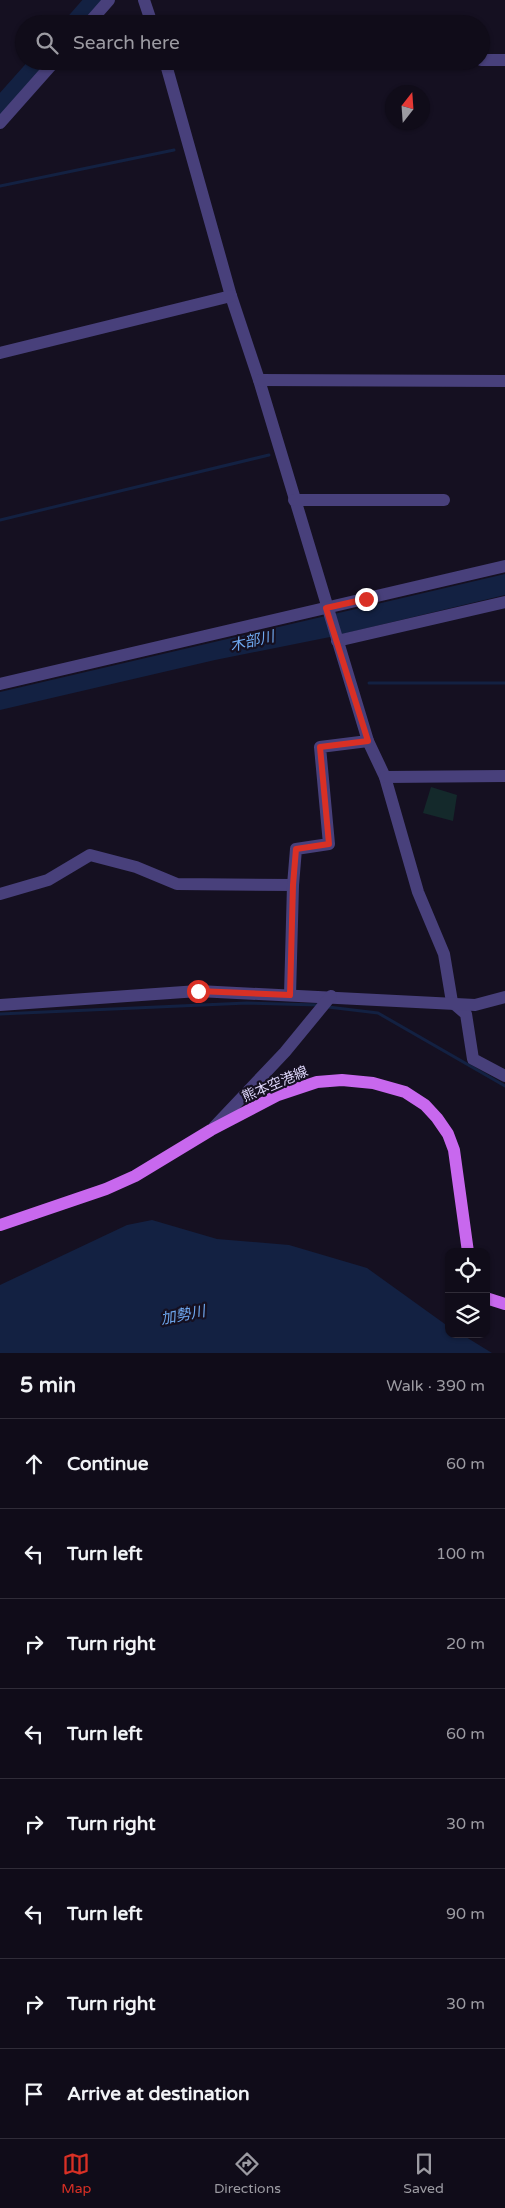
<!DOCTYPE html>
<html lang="en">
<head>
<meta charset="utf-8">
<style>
	body { margin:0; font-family:"Varela Round","Noto Sans JP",sans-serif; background:#191522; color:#f1f3f6 }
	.controls { position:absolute; right:15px; bottom:15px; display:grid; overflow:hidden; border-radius:10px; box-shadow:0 1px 4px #0004 }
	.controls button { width:45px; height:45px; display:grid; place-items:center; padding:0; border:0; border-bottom:1px solid #302c38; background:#100c19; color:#f1f3f6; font:25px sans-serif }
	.compass { position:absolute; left:385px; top:85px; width:45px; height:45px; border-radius:50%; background:#100c19; box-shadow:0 1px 4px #0004; rotate:17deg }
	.stop { position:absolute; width:15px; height:15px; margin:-11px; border:4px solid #d93025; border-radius:50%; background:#fff }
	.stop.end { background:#d93025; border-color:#fff; box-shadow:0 1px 5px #0008 }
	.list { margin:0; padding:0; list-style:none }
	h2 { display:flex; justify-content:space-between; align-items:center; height:65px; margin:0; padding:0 20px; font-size:21px }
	h2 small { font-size:16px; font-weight:400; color:#9c9ba2 }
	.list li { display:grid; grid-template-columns:32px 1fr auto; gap:15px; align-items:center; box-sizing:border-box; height:90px; padding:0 20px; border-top:1px solid #302c38 }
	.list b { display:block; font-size:19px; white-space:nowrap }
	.list em { font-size:16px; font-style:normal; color:#9c9ba2 }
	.icon { flex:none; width:28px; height:28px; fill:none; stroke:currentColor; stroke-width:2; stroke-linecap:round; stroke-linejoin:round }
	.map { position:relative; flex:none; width:505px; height:1353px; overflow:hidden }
	.search { position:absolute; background:#100c19; box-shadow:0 1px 4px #0004; left:15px; right:15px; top:15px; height:55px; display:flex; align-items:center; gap:12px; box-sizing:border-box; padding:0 18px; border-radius:28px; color:#9c9ba2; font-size:19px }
	.sheet { height:785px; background:#100c19 }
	nav { display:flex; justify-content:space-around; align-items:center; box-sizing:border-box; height:70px; border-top:1px solid #302c38; background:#100c19; font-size:14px; color:#9c9ba2 }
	nav a { display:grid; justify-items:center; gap:2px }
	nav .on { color:#d93025 }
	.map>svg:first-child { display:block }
	.green { fill:#14292b }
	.water { fill:#132142 }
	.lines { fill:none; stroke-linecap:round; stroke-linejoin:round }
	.stream { stroke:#132142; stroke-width:3 }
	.river { stroke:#132142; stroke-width:19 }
	.minor { stroke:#48407b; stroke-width:12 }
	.major { stroke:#c868ee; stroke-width:12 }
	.route { stroke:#d93025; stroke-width:6 }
	.labels { text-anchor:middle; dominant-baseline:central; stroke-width:4.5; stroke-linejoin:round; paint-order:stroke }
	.street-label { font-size:14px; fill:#ddd5fa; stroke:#151021 }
	.water-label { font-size:15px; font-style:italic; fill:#6fa8ef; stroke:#151021 }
</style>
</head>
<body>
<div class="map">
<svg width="505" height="1353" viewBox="0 0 505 1353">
	<rect width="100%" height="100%" fill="#151021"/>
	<polygon class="green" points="431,787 457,795 453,821 423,813"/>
	<g class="water">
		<polygon points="505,574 505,595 330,637 215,660 0,710 0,692"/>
		<polygon points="152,1220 217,1239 289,1245 367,1268 449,1327 449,1334 461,1334 492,1353 0,1353 0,1285 127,1225"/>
	</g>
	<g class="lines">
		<g class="stream">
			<polyline points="0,186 174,150"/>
			<polyline points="0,520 269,455"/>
			<polyline points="369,683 505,683"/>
			<polyline points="328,1007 378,1013 505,1086"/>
			<polyline points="0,1014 247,1003 319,1005"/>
		</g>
		<g class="river">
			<polyline points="74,24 95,0"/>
			<polyline points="0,107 41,61"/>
		</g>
		<g class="minor">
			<polyline points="144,0 152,24"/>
			<polyline points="88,24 109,0"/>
			<polyline points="481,60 505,60"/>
			<polyline points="165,61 231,296 259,380 368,741 385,777 418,892 444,954 452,1002 466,1014 473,1059 505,1076"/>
			<polyline points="165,61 218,61"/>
			<polyline points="0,123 55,61"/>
			<polyline points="0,353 231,296"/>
			<polyline points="259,380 505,381"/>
			<polyline points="294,500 444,500"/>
			<polyline points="337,641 505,602"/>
			<polyline points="0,684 505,566"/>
			<polyline points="385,777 505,776"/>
			<polyline points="0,894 48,880 90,855 136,867 177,884 293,885"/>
			<polyline points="290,995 293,885 296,849 329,844 320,747 368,741"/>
			<polyline points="0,1005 198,991 475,1005 505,997"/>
			<polyline points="214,1127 285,1052 331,996"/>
		</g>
		<g class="major">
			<polyline points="0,1225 106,1189 135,1176 211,1130 278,1095 317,1082 342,1080 373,1083 405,1092 425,1105 437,1118 448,1134 454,1150 468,1252"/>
			<polyline points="486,1298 505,1304"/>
		</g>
	</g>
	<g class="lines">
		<polyline class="route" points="198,991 290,995 293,885 296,849 329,844 320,747 368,741 326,608 366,599"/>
	</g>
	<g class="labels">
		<g class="street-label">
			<text transform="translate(275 1084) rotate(-23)">熊本空港線</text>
		</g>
		<g class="water-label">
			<text transform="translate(252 641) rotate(-13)">木部川</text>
			<text transform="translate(183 1315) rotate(-11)">加勢川</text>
		</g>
	</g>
</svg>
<div class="controls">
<button><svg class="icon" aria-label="locate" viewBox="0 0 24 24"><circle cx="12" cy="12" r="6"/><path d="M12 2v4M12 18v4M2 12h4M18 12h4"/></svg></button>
<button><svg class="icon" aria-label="layers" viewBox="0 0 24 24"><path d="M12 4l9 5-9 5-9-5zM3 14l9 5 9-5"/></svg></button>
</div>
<svg class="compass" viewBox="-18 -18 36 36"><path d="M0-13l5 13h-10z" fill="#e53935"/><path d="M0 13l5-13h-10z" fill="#9c9ba2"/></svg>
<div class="stop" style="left:198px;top:991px"></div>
<div class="stop end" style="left:366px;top:599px"></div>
<div class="search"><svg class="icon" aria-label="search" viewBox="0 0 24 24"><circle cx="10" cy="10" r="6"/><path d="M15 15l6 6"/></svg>Search here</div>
</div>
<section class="sheet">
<h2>5 min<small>Walk · 390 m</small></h2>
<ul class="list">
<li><svg class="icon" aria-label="ahead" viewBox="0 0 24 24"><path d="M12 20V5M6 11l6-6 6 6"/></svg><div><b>Continue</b></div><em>60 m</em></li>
<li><svg class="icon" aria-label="left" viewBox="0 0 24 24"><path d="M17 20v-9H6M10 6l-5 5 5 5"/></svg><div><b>Turn left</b></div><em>100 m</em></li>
<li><svg class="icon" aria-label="right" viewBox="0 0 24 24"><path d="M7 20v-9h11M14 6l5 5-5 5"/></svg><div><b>Turn right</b></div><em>20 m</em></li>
<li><svg class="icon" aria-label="left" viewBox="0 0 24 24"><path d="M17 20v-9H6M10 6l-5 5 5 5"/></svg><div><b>Turn left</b></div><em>60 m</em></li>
<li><svg class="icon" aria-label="right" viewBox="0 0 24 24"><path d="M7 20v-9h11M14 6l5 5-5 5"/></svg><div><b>Turn right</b></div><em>30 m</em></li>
<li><svg class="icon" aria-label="left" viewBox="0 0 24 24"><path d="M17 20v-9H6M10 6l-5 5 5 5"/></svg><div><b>Turn left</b></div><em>90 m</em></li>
<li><svg class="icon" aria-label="right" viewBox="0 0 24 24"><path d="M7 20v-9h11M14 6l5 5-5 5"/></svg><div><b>Turn right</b></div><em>30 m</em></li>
<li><svg class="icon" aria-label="arrive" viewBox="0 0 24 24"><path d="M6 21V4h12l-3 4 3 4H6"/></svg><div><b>Arrive at destination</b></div></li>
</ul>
</section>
<nav>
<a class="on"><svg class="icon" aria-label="map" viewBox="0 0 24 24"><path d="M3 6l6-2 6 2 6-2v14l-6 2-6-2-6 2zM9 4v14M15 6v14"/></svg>Map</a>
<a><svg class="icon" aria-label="directions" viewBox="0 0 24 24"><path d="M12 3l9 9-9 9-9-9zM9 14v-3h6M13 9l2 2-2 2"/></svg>Directions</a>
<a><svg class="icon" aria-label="saved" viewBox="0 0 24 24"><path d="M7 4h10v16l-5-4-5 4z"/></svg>Saved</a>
</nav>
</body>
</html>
